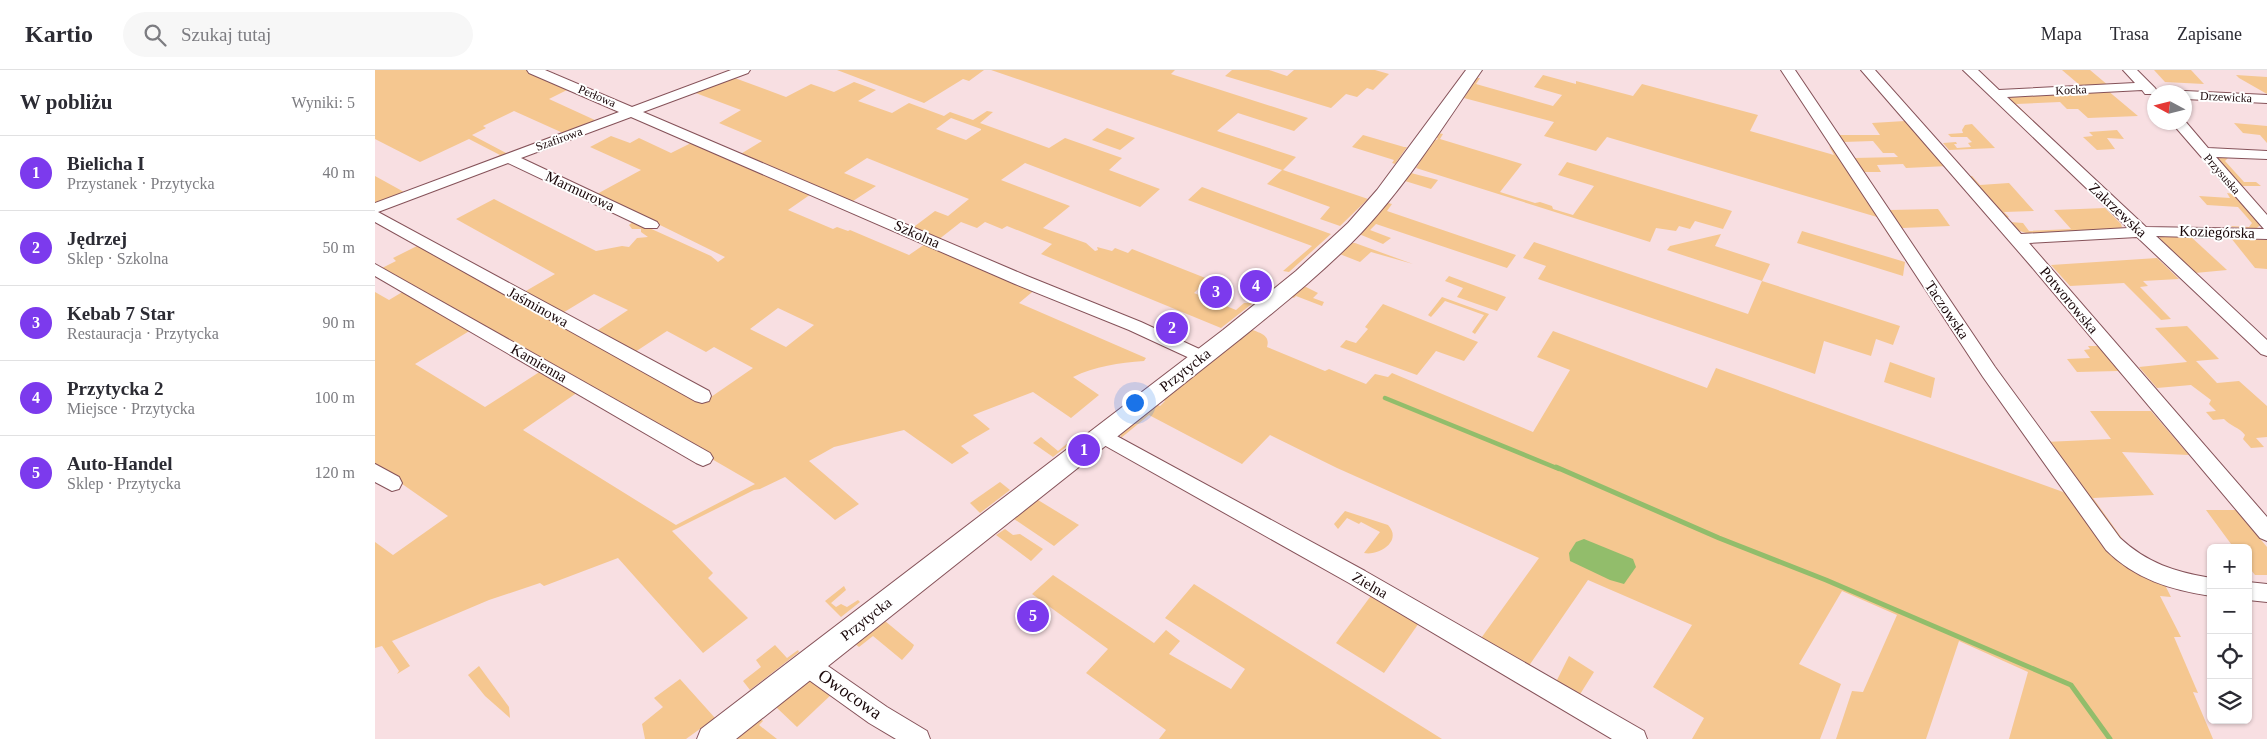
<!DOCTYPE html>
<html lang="pl">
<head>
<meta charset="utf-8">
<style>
	body { margin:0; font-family:Georgia,serif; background:#f7f7f7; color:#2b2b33 }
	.controls { position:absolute; right:15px; bottom:15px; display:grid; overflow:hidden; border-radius:8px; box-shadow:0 1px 4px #0004 }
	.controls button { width:45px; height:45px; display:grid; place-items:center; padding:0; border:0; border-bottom:1px solid #e1e1e2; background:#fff; color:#2b2b33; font:25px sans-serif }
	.compass { position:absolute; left:1772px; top:15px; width:45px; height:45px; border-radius:50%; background:#fff; box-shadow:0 1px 4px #0004; rotate:277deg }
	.you { position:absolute; left:759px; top:332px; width:18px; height:18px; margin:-12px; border:4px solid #fff; border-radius:50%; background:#1a73e8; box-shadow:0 0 0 8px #1a73e833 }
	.badge { display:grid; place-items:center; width:32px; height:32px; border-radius:50%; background:#7c3aed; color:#fff; font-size:16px; font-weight:700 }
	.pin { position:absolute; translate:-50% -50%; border:2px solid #fff; box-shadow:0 1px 5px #0006 }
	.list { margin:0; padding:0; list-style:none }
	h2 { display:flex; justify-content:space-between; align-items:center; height:65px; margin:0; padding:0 20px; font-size:21px }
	h2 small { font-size:16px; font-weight:400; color:#7c7c81 }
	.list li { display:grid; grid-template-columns:32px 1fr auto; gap:15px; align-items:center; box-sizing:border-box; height:75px; padding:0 20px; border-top:1px solid #e1e1e2 }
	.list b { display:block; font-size:19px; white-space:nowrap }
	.list p { margin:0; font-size:16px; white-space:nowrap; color:#7c7c81 }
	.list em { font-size:16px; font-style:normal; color:#7c7c81 }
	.icon { flex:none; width:28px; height:28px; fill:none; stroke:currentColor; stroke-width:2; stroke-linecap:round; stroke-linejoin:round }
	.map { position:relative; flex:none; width:1892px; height:669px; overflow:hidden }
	header { display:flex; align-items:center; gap:30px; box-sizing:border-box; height:70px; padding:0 25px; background:#fff; border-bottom:1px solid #e1e1e2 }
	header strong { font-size:24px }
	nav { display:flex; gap:28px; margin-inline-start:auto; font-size:18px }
	.search { width:350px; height:45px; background:#f7f7f7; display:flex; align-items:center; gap:12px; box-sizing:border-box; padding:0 18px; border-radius:28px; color:#7c7c81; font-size:19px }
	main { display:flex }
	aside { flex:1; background:#fff }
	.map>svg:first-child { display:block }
	.green { fill:#f5c790; fill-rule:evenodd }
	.water { fill:#92bd6b }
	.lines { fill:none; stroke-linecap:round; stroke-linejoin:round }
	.stream-far1 { stroke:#92bd6b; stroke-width:4.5 }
	.stream { stroke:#92bd6b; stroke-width:5 }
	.minor-casing { stroke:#855259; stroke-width:2 }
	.major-casing { stroke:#855259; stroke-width:2 }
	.minor { fill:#fff; fill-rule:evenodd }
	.major { fill:#fff; fill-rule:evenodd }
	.labels { text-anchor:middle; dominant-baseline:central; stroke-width:4; stroke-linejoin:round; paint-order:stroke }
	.far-street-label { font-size:12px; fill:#190709; stroke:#fff }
	.street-label { font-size:15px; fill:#190709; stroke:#fff }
	.near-street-label { font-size:18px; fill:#190709; stroke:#fff }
</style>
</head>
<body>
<header>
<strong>Kartio</strong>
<div class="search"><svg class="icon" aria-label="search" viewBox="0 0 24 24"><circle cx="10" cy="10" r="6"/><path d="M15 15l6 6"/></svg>Szukaj tutaj</div>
<nav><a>Mapa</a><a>Trasa</a><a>Zapisane</a></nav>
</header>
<main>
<aside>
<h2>W pobliżu<small>Wyniki: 5</small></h2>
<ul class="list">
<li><span class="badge">1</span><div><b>Bielicha I</b><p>Przystanek · Przytycka</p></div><em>40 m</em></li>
<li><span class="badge">2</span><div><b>Jędrzej</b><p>Sklep · Szkolna</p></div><em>50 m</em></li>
<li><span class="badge">3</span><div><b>Kebab 7 Star</b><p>Restauracja · Przytycka</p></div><em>90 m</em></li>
<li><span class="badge">4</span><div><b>Przytycka 2</b><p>Miejsce · Przytycka</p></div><em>100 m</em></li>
<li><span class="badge">5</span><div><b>Auto-Handel</b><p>Sklep · Przytycka</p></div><em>120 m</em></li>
</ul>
</aside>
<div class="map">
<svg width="1892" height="669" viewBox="0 0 1892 669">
	<rect width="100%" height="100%" fill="#f8dfe2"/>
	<g class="green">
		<polygon points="0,0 154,0 196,18 174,29 222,51 188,63 139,41 108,56 111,58 97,65 133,84 121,90 117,89 125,85 94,69 45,92 0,69"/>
		<polygon points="462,0 609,0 594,11 588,9 549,33"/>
		<polygon points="616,0 800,0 796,4 933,48 919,61 863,43 842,61 921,87 908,100 993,129 965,156 945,149 955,137 892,114 907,100"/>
		<polygon points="857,0 894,0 912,6 919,0 1000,0 1014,4 998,20 992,18 982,27 971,24 956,38 850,6"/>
		<polygon points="1687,0 1715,0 1734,16 1707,17"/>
		<polygon points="1779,0 1816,0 1829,14 1790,12"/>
		<polygon points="1168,5 1201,14 1201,11 1258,26 1267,14 1383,45 1375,61 1459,85 1454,76 1467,87 1523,174 1520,175 1502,147 1232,67 1221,81 1169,66 1179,52 1089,28 1102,8 1105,8 1101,14 1178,36 1187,25 1159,17"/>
		<polygon points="1861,5 1892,7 1892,24 1864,8"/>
		<path d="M357,7L411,27L436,14L459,22L479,12L501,20L483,31L517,43L534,33L569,46L575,42L598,50L612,41L618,42L605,53L674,78L690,68L747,88L734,100L785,119L765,137L650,93L626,110L695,136L668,158L711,173L720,181L723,180L722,177L737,181L740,178L753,183L757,179L833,209L819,223L861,240L869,233H878L846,258L666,184L677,174L632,156L627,159L610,152L602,158L586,152L563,170L536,159L560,141L573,146L594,129L492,88L469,103L501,116L475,133L364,85L387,71L344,53L366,40L318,22ZM576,48L606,59V60L591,70L561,59Z"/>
		<polygon points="1491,7 1495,7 1573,96 1531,98 1528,94 1502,95 1506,102 1488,102 1479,88 1523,87 1519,83 1508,83 1498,71 1468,72 1463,65 1505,65 1497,53 1530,51"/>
		<polygon points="1732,20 1763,46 1713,48 1703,39 1692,39 1685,32 1641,34 1669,61 1667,61 1634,29 1635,26"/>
		<polygon points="1859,53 1892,56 1892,73 1885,65 1868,63"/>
		<polygon points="1597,54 1620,78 1574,80 1568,73 1581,72 1582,74 1579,74 1582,78 1596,77 1593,73 1597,72 1592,67 1576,67 1573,64 1588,63 1587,60 1590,55"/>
		<polygon points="732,58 760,68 745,80 717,70"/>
		<polygon points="1742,60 1749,69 1732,68 1740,79 1722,80 1708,67 1718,66 1714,62"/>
		<polygon points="1063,63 1068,64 1065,69 1147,94 1125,122 1160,133 1165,132 1177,136 1178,139 1198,145 1219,116 1183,105 1192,92 1357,141 1348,159 1320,151 1315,159 1304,156 1301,161 1281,158 1275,172 1041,98 1058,71 1063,69 1061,67"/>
		<polygon points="988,65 1029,77 1032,77 1020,94 1017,93 1019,90 977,77"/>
		<path d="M236,66L255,73L264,68L296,83L318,72L439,122L413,140L458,159L462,157L473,161L475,160L534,185L553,172L662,218L644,233L771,288L769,291C744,293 720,296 698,307L724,325L696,348L658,322L598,345L615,359L586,376L594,383L577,394L529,360L459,377L434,391L484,434L460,450L410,407L385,419L379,420L297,461L338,503L333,508L373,548L328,583L243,488L169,516L165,513L114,530L17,571L35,596L22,604L24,601L7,576L0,578V472L18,485L73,446L0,395V222L14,230L29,221L96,260L40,294L110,337L166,301L203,322L148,360L301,455L380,414L7,198L21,191L18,188L44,175L336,327L378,298L339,277L331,282L292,261L257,284L220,262L253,240L219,224L186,244L144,225L180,204L81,149L119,129L221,181L247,176L254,177L262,168L273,167L266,162V159H257L254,155L259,151L336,186L343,192L350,187L222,124L266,100L215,77ZM403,238L439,255L411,277L375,259Z"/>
		<polygon points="1837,85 1883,87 1885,89 1854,87 1850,91 1869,112 1881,112 1886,116 1862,116"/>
		<polygon points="1036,103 1063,110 1056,119 1030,111"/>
		<polygon points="0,106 29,122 39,118 41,120 0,135"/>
		<polygon points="1594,106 1597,106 1605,115 1634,113 1659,141 1629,142 1634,147 1632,148"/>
		<polygon points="827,117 953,163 956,164 914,202 908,201 937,176 813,130"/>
		<polygon points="1852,123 1860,124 1888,156 1884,156 1881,159 1857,157 1856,156 1874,157 1877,153 1863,137 1832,135 1824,126 1855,128"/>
		<polygon points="1013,133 1017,134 1012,141 1141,185 1132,198 1001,154 995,160 1016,168 1008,174 984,164"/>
		<polygon points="1730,138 1746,154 1747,157 1745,158 1746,159 1657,165 1642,160 1635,152 1648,153 1654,161 1696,159 1679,140"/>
		<polygon points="1563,139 1575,156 1527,158 1514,140"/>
		<polygon points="1427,161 1530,192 1528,206 1422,173"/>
		<polygon points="1346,164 1340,176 1395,194 1387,211 1525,256 1518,275 1501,269 1496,286 1449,271 1440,304 1163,209 1171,196 1148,188 1159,172 1373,244 1387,211 1292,180 1295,176"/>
		<polygon points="1786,166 1815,166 1852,200 1820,203 1786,171 1784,169"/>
		<polygon points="1856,168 1892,170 1892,199 1880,198"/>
		<polygon points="975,173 980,173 1038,194 996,182 985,192 962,183"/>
		<polygon points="1782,188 1804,209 1768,211 1773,216 1765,217 1796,249 1786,250 1749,213 1695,216 1676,195"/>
		<polygon points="1074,206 1131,227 1122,241 1082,227 1088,218 1070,211"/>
		<polygon points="927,215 943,223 938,228 949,232 947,236 921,226 919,228 915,226"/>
		<polygon points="1067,227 1114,244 1100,264 1097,262 1109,245 1070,231 1056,247 1053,245"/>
		<polygon points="1008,234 1103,272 1089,291 1061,281 1042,305 965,277 971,270 981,273 993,259 990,257"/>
		<path d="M1812,256L1844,289L1821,291L1822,292L1842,313L1864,311L1892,336V367L1881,368L1889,377L1876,378L1868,369L1870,365C1864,357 1855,356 1849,349L1838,350L1831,342L1841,341L1834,334L1836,330L1816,315L1782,318L1764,297L1812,292L1780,258Z"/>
		<path d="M876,259C883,263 896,264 892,277L950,301L954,299L991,314L1000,304L1013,307L1017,303L1158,362L1195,300L1162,287L1178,261L1332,318L1341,298L1691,423L1717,459L1790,515L1796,527L1785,526L1806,567H1799L1823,623L1818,622L1838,669H1634L1653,602L1584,571L1551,669H1461L1477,621L1488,622L1522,545L1467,521L1424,594L1466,614L1445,669H1317L1329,648L1278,617L1317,555L1213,510L1151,600L1118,574L1112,575L1104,571L1164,488L962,398L895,365L867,394L774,345L746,368L745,363L781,334L785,336L790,331L787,329Z"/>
		<polygon points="1713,276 1723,276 1760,319 1743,301 1702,302 1692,289 1715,288 1709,280 1715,279"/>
		<polygon points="1515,292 1560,308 1556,328 1509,312"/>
		<polygon points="1715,341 1776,341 1814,385 1747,382 1779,425 1718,428 1759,485 1750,478 1670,372 1736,369"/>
		<polygon points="703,365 705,366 678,387 658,373 666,367 683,381"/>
		<polygon points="625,412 635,420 605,443 595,433"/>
		<polygon points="663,430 704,455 679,476 639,449"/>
		<polygon points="1831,440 1861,440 1892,477 1892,505 1880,505 1873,496 1873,478 1859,478"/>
		<path d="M970,441L1013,455C1028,471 1004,486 989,483L1005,462L986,452L984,454L972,448L963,459L959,454Z"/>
		<polygon points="630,459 638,465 645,464 668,479 656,491 621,465"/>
		<polygon points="678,505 779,573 791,560 805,571 794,584 856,619 870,599 790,548 819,514 1067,669 784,669 791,660 711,603 733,579 657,524"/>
		<polygon points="469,516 471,520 456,533 461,537 466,534 472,537 483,530 485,532 466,547 450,531"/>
		<polygon points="998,523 1046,550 1009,603 961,573"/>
		<polygon points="510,551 539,575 537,579 527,590 498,566 484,577 480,574"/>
		<polygon points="400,575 412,588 423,580 424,582 375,620 368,611 386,597 381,590"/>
		<polygon points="1194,586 1219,602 1202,629 1181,612"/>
		<polygon points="104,596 134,637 135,648 110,626 93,605"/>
		<polygon points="438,607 459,622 422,657 401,637"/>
		<polygon points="305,609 340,648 311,669 270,669 267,654 288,637 279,628"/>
		<polygon points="386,649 388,651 384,655 402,669 360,669"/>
	</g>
	<polygon class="water" points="1209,469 1258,489 1261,497 1249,514 1235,510 1195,491 1194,483 1201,472"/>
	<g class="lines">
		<polyline class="stream-far1" points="1010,328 1184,399"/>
		<polyline class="stream" points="1181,397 1344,468 1451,510 1696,615 1735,669"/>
		<g class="minor-casing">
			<g id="minor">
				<polygon points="152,0 170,0 257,37 356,0 375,0 373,3 268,42 652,206 766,252 833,283 836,287 833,291 827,293 821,291 754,260 640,214 256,47 146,88 282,152 284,155 282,158 270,158 133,93 3,142 334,321 336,326 334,331 327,333 320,331 0,152 0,133 244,42 154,3"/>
				<path d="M1406,0H1420L1620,297L1745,468C1772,493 1800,502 1836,508V526C1796,520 1760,509 1731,480L1608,307Z"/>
				<polygon points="1486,0 1500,0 1646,164 1753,158 1588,0 1603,0 1624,20 1760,13 1748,0 1762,0 1780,18 1782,21 1780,24 1770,24 1767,20 1632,27 1771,157 1889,159 1796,52 1810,52 1810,51 1833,78 1892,81 1892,89 1841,87 1892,145 1892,169 1781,166 1892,270 1892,286 1886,284 1762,167 1654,173 1892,447 1892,471 1885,468 1656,196"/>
				<polygon points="1810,21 1892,25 1892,33 1810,29 1810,22 1805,22"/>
				<polygon points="0,194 335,383 338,388 335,393 328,396 321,393 0,206"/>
				<polygon points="727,358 990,501 1269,661 1272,669 1237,669 974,513 720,370 717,365 720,360"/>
				<polygon points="0,394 24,407 27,413 24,419 17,421 0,412"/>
				<polygon points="1873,512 1892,514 1892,532 1873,530"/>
				<polygon points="434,584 442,587 450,594 512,637 552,661 555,669 521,669 494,653 434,610 426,601 422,594 426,587"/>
			</g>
		</g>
		<g class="major-casing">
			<path id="major" d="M1091,0H1107C1069,55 1033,113 987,162C949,202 906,236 864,270L361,669H322L326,659L848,260L921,201L973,153L1002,120Z"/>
		</g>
		<use href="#minor" class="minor"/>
		<use href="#major" class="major"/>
	</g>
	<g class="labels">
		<g class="far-street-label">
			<text transform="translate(1696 20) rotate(-3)">Kocka</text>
			<text transform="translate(222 26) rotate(23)">Perłowa</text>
			<text transform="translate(1851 27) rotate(3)">Drzewicka</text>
			<text transform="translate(184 69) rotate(-20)">Szafirowa</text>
			<text transform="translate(1847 104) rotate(49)">Przysuska</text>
		</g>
		<g class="street-label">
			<text transform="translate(205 121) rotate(25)">Marmurowa</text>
			<text transform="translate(1743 140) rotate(43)">Zakrzewska</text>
			<text transform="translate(1842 162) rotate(2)">Koziegórska</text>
			<text transform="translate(542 164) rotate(24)">Szkolna</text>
			<text transform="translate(1694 230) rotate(50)">Potworowska</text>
			<text transform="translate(163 237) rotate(29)">Jaśminowa</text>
			<text transform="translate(1572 240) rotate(56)">Taczowska</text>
			<text transform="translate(164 293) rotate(30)">Kamienna</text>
			<text transform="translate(810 300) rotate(-38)">Przytycka</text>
			<text transform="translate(995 515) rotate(30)">Zielna</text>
			<text transform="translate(491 549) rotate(-38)">Przytycka</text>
		</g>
		<g class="near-street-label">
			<text transform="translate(475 624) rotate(35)">Owocowa</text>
		</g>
	</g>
</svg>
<div class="controls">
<button>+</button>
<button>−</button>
<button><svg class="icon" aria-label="locate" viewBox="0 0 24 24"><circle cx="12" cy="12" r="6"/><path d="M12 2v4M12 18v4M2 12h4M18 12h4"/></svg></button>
<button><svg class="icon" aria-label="layers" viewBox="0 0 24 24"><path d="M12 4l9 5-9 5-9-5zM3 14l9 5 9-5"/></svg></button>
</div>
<svg class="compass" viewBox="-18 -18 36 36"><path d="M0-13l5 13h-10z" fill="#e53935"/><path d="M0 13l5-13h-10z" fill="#7c7c81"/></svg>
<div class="you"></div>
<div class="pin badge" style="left:709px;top:380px">1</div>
<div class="pin badge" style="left:797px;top:258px">2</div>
<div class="pin badge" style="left:841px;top:222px">3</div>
<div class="pin badge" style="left:881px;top:216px">4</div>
<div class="pin badge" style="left:658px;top:546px">5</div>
</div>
</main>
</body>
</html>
